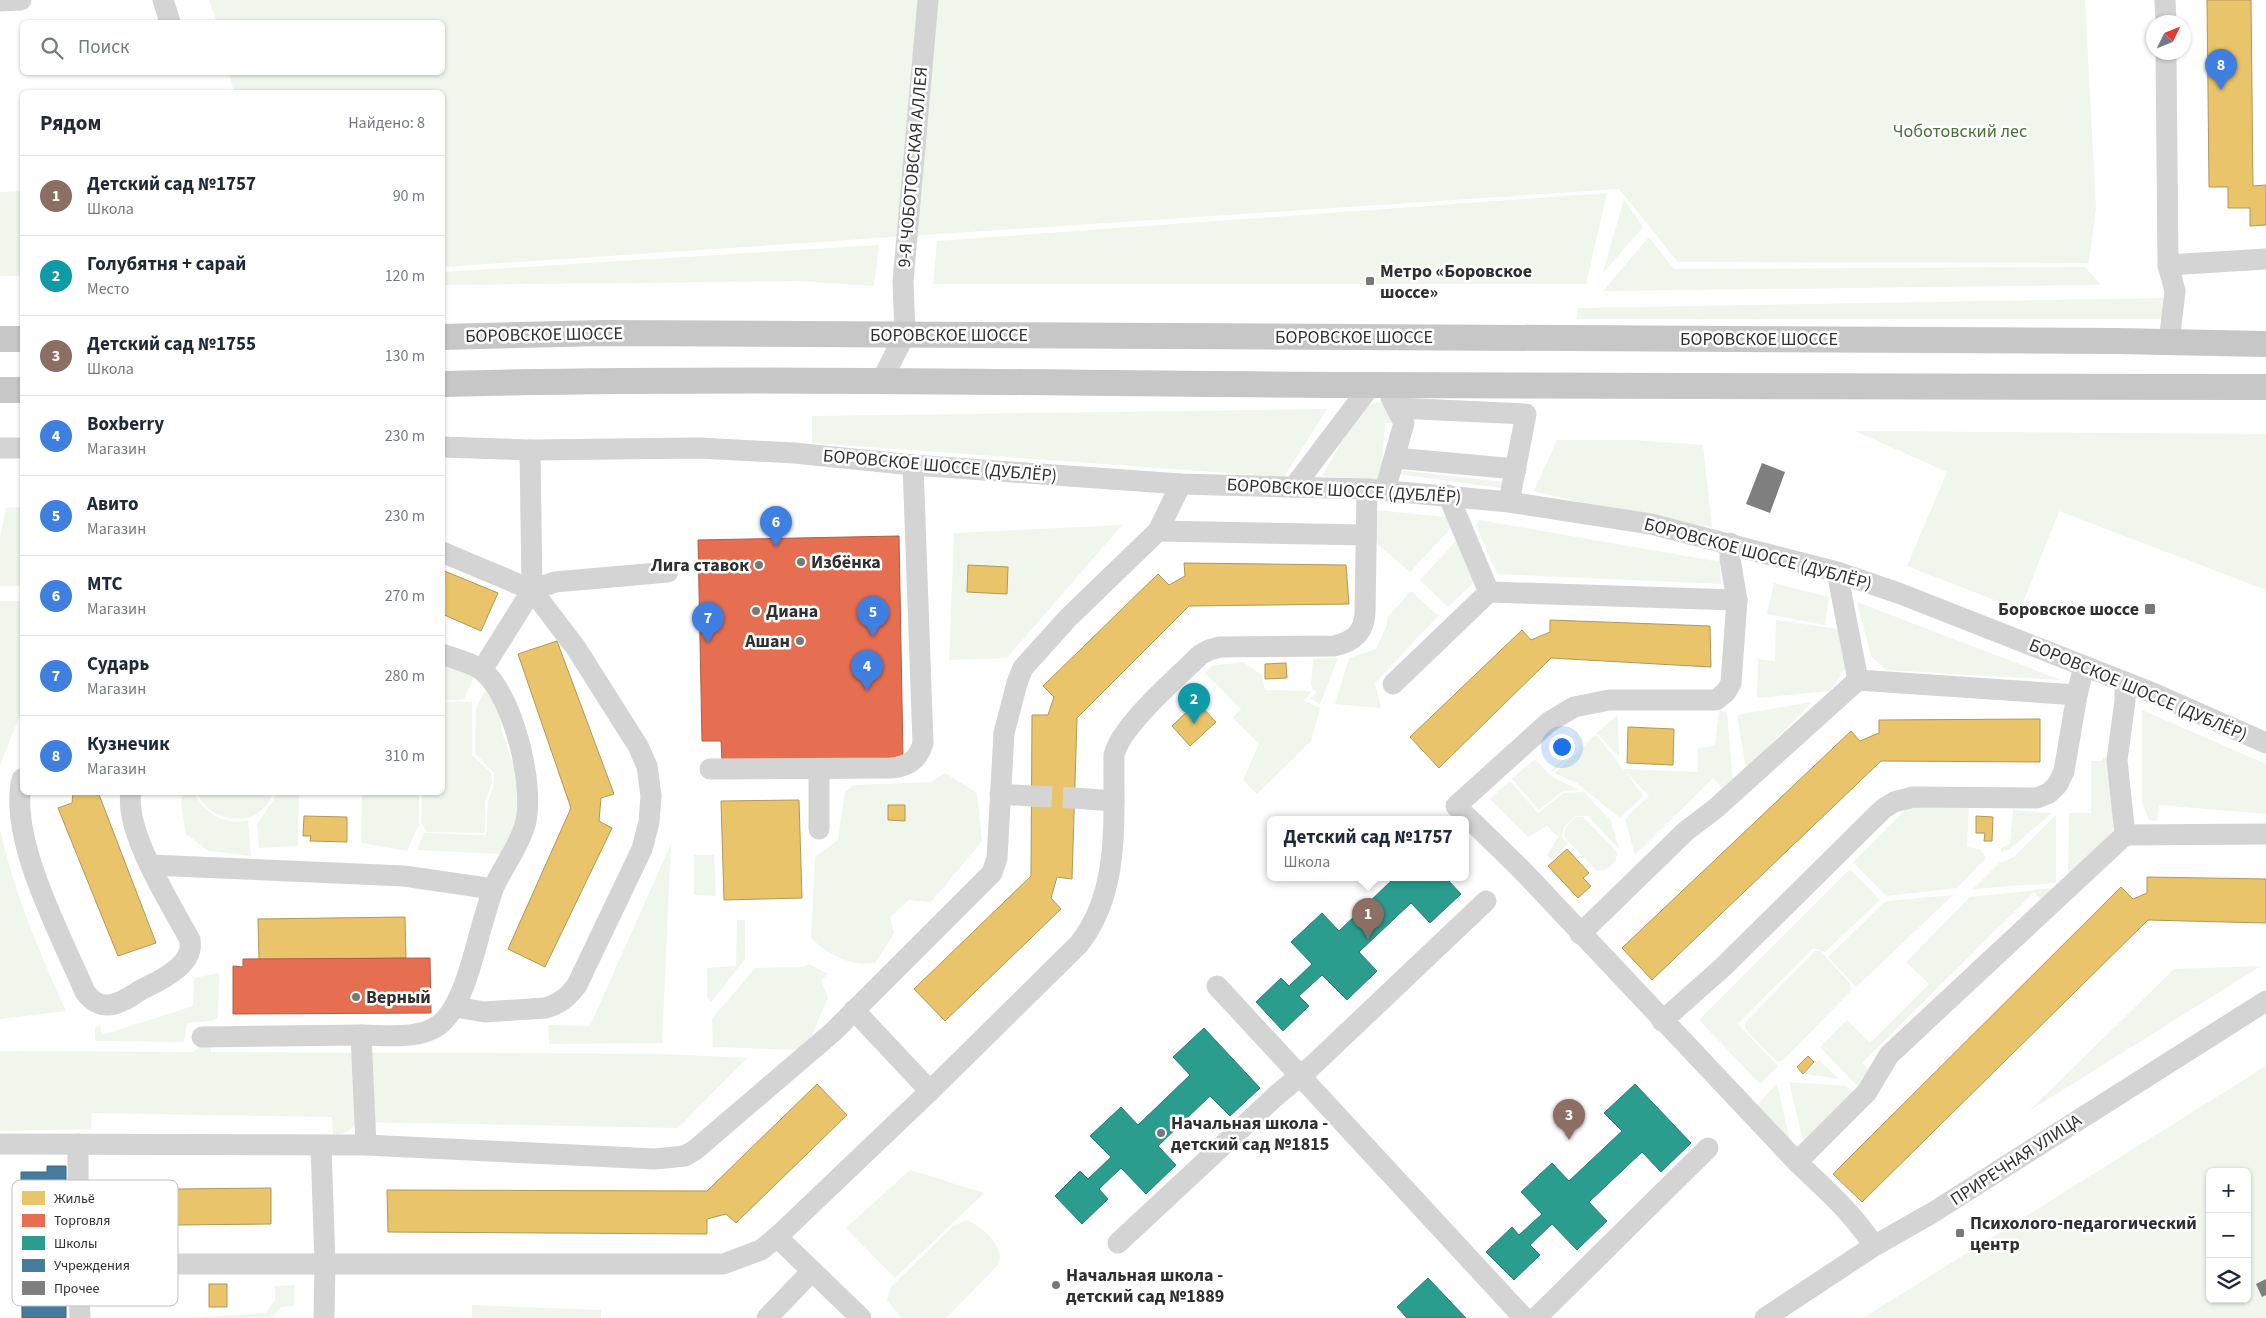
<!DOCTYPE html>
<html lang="ru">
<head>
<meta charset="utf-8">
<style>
	body { margin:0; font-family:"Source Sans 3",sans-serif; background:#f6f6f7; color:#1f2937 }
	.controls { position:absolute; right:15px; bottom:15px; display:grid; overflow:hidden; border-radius:8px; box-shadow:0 1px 4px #0004 }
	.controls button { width:45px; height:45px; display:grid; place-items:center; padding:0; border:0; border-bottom:1px solid #e0e1e3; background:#fff; color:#1f2937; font:25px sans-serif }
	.compass { position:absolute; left:2146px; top:15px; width:45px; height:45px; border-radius:50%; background:#fff; box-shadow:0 1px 4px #0004; rotate:47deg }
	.you { position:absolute; left:1561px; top:746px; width:18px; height:18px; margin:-12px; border:4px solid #fff; border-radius:50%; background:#1a73e8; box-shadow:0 0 0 8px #1a73e833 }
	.badge { display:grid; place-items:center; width:32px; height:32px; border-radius:50%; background:#787878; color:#fff; font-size:16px; font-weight:700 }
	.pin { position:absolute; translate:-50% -41px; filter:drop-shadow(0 1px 2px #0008) }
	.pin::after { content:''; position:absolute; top:26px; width:18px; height:15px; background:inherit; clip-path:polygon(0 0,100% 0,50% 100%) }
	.popup { position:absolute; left:1267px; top:816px; width:202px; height:65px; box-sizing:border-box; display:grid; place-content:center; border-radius:8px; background:#fff; filter:drop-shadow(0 1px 4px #0005); font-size:16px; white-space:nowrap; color:#747a83 }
	.popup b { font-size:19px; color:#1f2937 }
	.popup::after { content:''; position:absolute; left:50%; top:100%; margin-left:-10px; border:10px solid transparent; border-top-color:#fff }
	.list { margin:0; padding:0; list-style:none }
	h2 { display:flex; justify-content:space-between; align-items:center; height:65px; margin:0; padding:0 20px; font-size:21px }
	h2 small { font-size:16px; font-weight:400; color:#747a83 }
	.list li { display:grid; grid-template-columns:32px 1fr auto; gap:15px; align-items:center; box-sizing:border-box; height:80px; padding:0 20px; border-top:1px solid #e0e1e3 }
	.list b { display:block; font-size:19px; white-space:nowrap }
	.list p { margin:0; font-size:16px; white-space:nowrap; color:#747a83 }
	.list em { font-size:16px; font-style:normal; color:#747a83 }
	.icon { flex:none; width:28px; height:28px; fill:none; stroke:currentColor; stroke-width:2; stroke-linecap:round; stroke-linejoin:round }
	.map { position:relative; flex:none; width:2266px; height:1318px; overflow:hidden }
	.search { position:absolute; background:#fff; box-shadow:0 1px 4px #0004; left:20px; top:20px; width:425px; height:55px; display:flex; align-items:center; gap:12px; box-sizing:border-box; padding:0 18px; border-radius:8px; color:#747a83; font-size:19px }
	.panel { position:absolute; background:#fff; box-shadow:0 1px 4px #0004; left:20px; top:90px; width:425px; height:705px; border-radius:8px }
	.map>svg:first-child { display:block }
	.green { fill:#f0f6ec; fill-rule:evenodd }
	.homes { fill:#e9c46a; stroke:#b19758 }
	.shops { fill:#e76f51; stroke:#b05c47 }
	.schools { fill:#2a9d8f; stroke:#2c7c72 }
	.public { fill:#457b9d; stroke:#3e647c }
	.building { fill:#7f7f7f }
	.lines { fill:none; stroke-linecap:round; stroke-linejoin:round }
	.minor-tunnel { stroke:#d5d5d5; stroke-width:21; stroke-dasharray:21 11; stroke-linecap:butt }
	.minor { stroke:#d4d4d4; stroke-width:21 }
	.major { stroke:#c7c7c7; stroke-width:26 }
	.poi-dot { fill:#787878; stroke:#fff; stroke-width:2 }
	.labels { text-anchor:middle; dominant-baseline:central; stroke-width:5; stroke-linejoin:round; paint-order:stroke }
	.park-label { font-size:18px; fill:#4a6f38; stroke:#fff }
	.street-label { font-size:18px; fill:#2f2f2f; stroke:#fff }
	.poi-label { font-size:18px; font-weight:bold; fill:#2f2f2f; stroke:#fff; text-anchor:start }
	.key { fill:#fff; stroke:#c1c1c1; stroke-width:1 }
	.key-label { font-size:14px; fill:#2f2f2f }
</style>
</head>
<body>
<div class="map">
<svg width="2266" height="1318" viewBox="0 0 2266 1318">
	<rect width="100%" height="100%" fill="#fff"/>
	<g class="green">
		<polygon points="209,0 2085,0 2096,208 2089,263 1678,262 1619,189 443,267 442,92 234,92 229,73 442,72 442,22 217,22"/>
		<polygon points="22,191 22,276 0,276 0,192"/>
		<polygon points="1607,193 1586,284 933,284 937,241"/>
		<polygon points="1624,199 1643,227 1603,273"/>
		<polygon points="1649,237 1674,269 2085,267 2101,285 1603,291"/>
		<polygon points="879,245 874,286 799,281 443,285 443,272"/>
		<polygon points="2163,298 2162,319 1577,319 1578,308"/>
		<polygon points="1379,402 1391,410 1399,423 1385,423 1381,480 1322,476 1358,414 1367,406"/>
		<polygon points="1327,409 1284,477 812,443 812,416"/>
		<polygon points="1855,431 2266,434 2266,590 2059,511 2020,610 1907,566 1947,472"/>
		<polygon points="1557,440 1634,440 1703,445 1712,527 1616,511 1534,491"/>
		<polygon points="1399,470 1511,483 1509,489 1397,474"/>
		<polygon points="22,507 22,586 0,586 0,539 6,508"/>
		<polygon points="1374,510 1446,517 1451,528 1410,572 1374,541"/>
		<polygon points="1479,520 1720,562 1721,584 1497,574 1476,525"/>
		<polygon points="1122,525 1007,658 949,660 954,533"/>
		<polygon points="1457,540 1475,581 1448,607 1420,580"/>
		<polygon points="1774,583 1829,597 1825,625 1767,614"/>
		<polygon points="1411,591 1438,616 1375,683 1381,708 1335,704 1349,658 1376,649 1387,625 1387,618"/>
		<polygon points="0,601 22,601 22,710 0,765"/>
		<polygon points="1857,602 2061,680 1886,670 1871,656"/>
		<polygon points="1776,620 1838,629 1845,668 1830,691 1757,698 1758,659 1775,661"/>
		<polygon points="1338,658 1320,704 1310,699 1316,693 1311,685 1313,659"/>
		<polygon points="442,659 474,677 464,699 443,701"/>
		<polygon points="1243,662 1262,675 1265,690 1312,691 1304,701 1320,708 1311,741 1257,794 1243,780 1259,744 1233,718 1241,709 1205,673 1212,666"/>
		<polygon points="488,684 500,714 502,733 518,777 521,817 501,854 417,850 424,833 486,835 488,802 494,784 494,773 475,753 476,709"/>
		<polygon points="446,702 472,702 472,755 491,773 492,784 485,801 485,833 427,832 421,822 422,793 442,792 442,705"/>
		<polygon points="1812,702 1746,769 1737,715"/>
		<polygon points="1719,710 1727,713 1733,781 1724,790 1713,778 1635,855 1625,819 1649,796 1626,772 1643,796 1620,818 1577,783 1554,773 1596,735 1623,769 1698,772 1698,748 1715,746"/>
		<polygon points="2142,710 2266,764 2266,814 2159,805 2157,821 2149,820 2142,803"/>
		<polygon points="1618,715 1619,756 1596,733 1553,772 1551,770"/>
		<polygon points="2103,757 2112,758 2113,830 2111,837 2068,879 2069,813 2091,813 2091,761 2101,761"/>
		<polygon points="1535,759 1551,776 1579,790 1563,791 1539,810 1512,779"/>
		<path d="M945,773L977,793L982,841L931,902L909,900L890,917L894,933L875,963C852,967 828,955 811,938L815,857L838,840L845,792L854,785L931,782Z"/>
		<polygon points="1510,781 1538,813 1563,793 1584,792 1611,821 1619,849 1588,816 1575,816 1564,827 1562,837 1568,844 1552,860 1547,855 1558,837 1547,826 1528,837 1490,799"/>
		<path d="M183,793H194C206,814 223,825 248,821L251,856L209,851L186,834L181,803Z"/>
		<path d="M197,793H273C261,829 211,825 197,793Z"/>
		<polygon points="276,793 299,793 298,846 259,848 257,824 273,801"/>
		<polygon points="362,793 419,793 419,824 407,851 361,843"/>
		<polygon points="1969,804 1967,847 1980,849 1986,858 1957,888 1886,896 1853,862 1909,806"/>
		<polygon points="2013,810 2052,813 2010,849 2001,852 2001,848 2010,844"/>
		<polygon points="2056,815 2056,883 1973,889 1999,863 2014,857"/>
		<polygon points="1575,817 1583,817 1617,852 1616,860 1606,870 1597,871 1564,837 1565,828"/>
		<path d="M0,829C14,893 39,951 66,1011L0,1019Z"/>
		<polygon points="671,844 662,1043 549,1044 548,1025 590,1026"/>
		<polygon points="694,855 714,855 716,896 694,895"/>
		<polygon points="1850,869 1880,900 1825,952 1813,948 1738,1024 1778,1066 1760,1084 1699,1020"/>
		<polygon points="2054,888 2041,900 2034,892 1862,1063 1870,1072 1862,1091 1820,1047 1847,1020 1870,1043 1929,984 1906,962 1970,897"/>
		<polygon points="1953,895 1856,987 1828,957 1886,901"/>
		<polygon points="737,920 745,920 745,959 711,1002 707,998 707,968 736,966"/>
		<polygon points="1815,951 1820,951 1849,982 1852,990 1783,1060 1777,1062 1745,1029 1745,1023"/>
		<polygon points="809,964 828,974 821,980 828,997 809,1042 798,1050 713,1047 712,1019 755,968 803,967"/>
		<polygon points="2261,966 2029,1111 2174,969"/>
		<polygon points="219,973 218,1018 211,1021 187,1023 184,1042 95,1041 95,1028 100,1025 102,1035 193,1006 194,978"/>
		<path d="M202,1043H211V1052L664,1054L747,1058L678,1128L356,1122C349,1132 345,1135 333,1134L332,1117L92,1113L91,1129L0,1131V1051L194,1052Z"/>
		<polygon points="1819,1060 1839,1079 1806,1074"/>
		<path d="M2266,1066V1318H1863ZM2210,1172H2247V1299H2210Z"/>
		<polygon points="1789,1082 1846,1086 1855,1094 1804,1145"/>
		<polygon points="1777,1084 1793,1154 1753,1109"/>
		<polygon points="910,1170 984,1193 895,1278 846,1228"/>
		<path d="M966,1220C981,1224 1007,1249 998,1265L946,1318H902L887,1300L891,1287L952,1227Z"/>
		<polygon points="294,1285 294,1306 281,1307 272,1318 187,1318 266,1313 275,1301 275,1286"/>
		<polygon points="472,1305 601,1310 601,1318 472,1318"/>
	</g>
	<g class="homes">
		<polygon points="2207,0 2251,0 2253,186 2266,185 2266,225 2250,226 2250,208 2228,208 2228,187 2209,187"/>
		<polygon points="1184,563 1346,565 1349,604 1189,606 1077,718 1072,879 1057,877 1051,898 1061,909 945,1021 914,989 1031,876 1032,715 1048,715 1054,697 1043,686 1158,574 1169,585 1185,576"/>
		<polygon points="968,565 1008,567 1007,594 967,592"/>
		<polygon points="442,570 498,593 481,631 442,614"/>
		<polygon points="1550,620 1710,626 1711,667 1551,658 1439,768 1410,737 1522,630 1531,640 1550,632"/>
		<polygon points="557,641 614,794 601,798 599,821 612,828 545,967 508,949 571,808 518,654"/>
		<polygon points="1286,663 1287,678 1265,679 1265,664"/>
		<polygon points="1197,702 1216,722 1190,746 1172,726"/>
		<polygon points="2040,719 2040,762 1881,761 1652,980 1622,948 1851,731 1860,741 1879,733 1879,720"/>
		<polygon points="1628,727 1674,729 1673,765 1627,763"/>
		<polygon points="73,792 98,792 156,943 118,956 58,808 72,803"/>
		<polygon points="799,800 802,898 724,900 721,801"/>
		<polygon points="888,805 905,805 905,821 888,820"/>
		<polygon points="304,816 347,817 347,842 310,841 311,836 303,836"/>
		<polygon points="1976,816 1993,817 1992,841 1984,841 1985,833 1976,833"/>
		<polygon points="1567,849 1589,873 1583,878 1591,886 1578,898 1548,866"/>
		<polygon points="2147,877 2266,879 2266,923 2148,920 1862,1202 1833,1174 2121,887 2133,899 2147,893"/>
		<polygon points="405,917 406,958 259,960 258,919"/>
		<polygon points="1808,1056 1814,1062 1803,1074 1797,1067"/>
		<polygon points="817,1084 847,1115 736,1223 726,1214 707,1219 707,1234 388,1232 387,1190 707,1191"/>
		<polygon points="271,1188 271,1224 83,1226 83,1190"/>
		<rect x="209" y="1284" width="18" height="23"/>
	</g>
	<g class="shops">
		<polygon points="899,536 903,758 722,762 721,741 702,741 698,540"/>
		<polygon points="430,958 431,1013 233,1014 233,966 243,967 243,959"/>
	</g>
	<g class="schools">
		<polygon points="1388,878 1446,878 1461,894 1430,923 1411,903 1359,952 1377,971 1347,1000 1322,975 1299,996 1309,1006 1283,1031 1256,1002 1281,978 1289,986 1312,964 1291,942 1322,913 1339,931 1391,881"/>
		<polygon points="1204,1028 1260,1088 1230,1116 1210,1096 1158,1146 1176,1165 1146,1194 1121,1168 1099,1189 1108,1199 1082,1224 1055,1196 1080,1171 1088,1179 1111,1157 1090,1136 1121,1107 1138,1125 1190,1075 1173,1057"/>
		<polygon points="1635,1084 1691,1143 1661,1172 1642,1152 1589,1202 1607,1221 1577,1250 1552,1224 1530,1245 1540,1255 1514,1280 1486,1252 1512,1227 1519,1235 1542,1214 1521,1192 1552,1163 1569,1181 1622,1131 1604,1113"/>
		<polygon points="1428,1278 1466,1318 1407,1318 1397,1307"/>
	</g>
	<polygon class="public" points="47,1166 66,1166 66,1318 22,1318 21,1172 47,1172"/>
	<g class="building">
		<polygon points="1762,463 1785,472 1770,513 1746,504"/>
		<polygon points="2266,1279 2266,1295 2262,1297 2256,1284"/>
	</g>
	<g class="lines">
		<polyline class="minor-tunnel" points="1031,796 1074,798"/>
		<g class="minor">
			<polyline points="163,0 170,22"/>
			<polyline points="2165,0 2166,22"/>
			<polyline points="0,1 21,0"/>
			<polyline points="2166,52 2168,265 2175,291 2169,343"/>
			<polyline points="2168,265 2266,259"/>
			<polyline points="882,380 905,334 903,281 928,0"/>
			<polyline points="1397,408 1526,414 1509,502"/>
			<polyline points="442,447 530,450 700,448 794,453 913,465 1181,484 1367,489 1509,502 1651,524 1837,572 1901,594 2153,693 2266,743"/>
			<polyline points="0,448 22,448"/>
			<polyline points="1395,458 1516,469"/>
			<polyline points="1294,487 1371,385"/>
			<polyline points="1385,490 1404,423 1391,398"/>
			<polyline points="1158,531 1366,535"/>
			<polyline points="1730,543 1730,559 1737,600 1731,683 1726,692 1716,700 1609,700 1574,707 1549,722 1456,806 1520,868 1797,1162"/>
			<path d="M442,552L532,590L576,648L638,746L647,766L651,796L649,822L642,849L577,985C568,997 560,1004 545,1008L485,1012L455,1007"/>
			<polyline points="1837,572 1858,680"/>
			<polyline points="532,590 555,582 668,572"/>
			<polyline points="1489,592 1737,600"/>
			<polyline points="482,670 532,590 530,450"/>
			<polyline points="1393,684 1489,592 1448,495"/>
			<path d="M710,769L890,768C907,767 918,761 923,743L913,465"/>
			<path d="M22,779C8,839 61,935 85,992C91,1000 97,1005 107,1005C119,1005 130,997 139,991C158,981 195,966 190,940C171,904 124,832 131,792"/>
			<polyline points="1000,794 1031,796"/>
			<polyline points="1074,798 1114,801"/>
			<polyline points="819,829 819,769"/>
			<polyline points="2125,835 2266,834"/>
			<polyline points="150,865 404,876 493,889"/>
			<polyline points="1580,934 1686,831 1715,809 1858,680 2077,695"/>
			<polyline points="1217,986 1524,1318"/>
			<polyline points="854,1010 930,1091"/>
			<polyline points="1662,1021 1722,968 1883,809 1894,802 1913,797 2037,798 2049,793 2058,784 2064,771 2077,695 2084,666"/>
			<path d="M361,1035C386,1035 419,1040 439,1025C465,1005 475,946 485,915C488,906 490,897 493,889C502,868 517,850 524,828C537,792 514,698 484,672C474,663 455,659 442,654"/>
			<polyline points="202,1037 361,1035 366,1145"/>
			<polyline points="0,1144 366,1145 655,1159 685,1156 695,1150 833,1032 992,873 997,858 1004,733 1017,683 1023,668 1068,618 1158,531 1181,484"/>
			<polyline points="78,1144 78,1264"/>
			<polyline points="321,1146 325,1263 324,1318"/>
			<polyline points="1118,1243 1278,1094 1311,1067 1486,901"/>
			<path d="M1874,1246C1853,1213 1825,1189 1797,1162L1867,1092L1889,1055L2125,835L2117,760L2125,701V682"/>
			<polyline points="80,1318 78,1264 723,1264 761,1250 777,1237"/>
			<polyline points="767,1318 812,1271"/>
			<path d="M861,1318L777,1237L930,1091L1079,944C1121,891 1113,819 1114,755C1121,725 1177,678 1200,655L1209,650L1220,647L1334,646C1353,642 1364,633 1365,613L1367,489"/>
			<polyline points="1536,1318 1708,1148"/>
			<polyline points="1765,1318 1874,1246 1932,1213 2266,1001"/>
		</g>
		<g class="major">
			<polyline points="442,337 603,333 2115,341 2266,344"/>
			<polyline points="0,339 22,339"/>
			<path d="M442,384C751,376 1059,384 1368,385C1667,387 1967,386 2266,387"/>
			<polyline points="0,390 22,390"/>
		</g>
	</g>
	<g class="poi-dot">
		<rect x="1365" y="276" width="10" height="10" rx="2.5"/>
		<circle cx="801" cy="562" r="5"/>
		<circle cx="759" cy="565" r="5"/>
		<rect x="2144" y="603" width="12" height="12" rx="2.5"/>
		<circle cx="756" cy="611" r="5"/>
		<circle cx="800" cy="641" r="5"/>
		<circle cx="356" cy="997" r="5"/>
		<circle cx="1161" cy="1133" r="5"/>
		<rect x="1955" y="1228" width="10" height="10" rx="2.5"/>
		<circle cx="1056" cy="1285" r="5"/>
	</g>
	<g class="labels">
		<g class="park-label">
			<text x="1960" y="131">Чоботовский лес</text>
		</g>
		<g class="street-label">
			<text transform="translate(913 167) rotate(-85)">9-Я ЧОБОТОВСКАЯ АЛЛЕЯ</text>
			<text transform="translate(544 335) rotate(-1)">БОРОВСКОЕ ШОССЕ</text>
			<text x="949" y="335">БОРОВСКОЕ ШОССЕ</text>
			<text x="1354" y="337">БОРОВСКОЕ ШОССЕ</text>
			<text x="1759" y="339">БОРОВСКОЕ ШОССЕ</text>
			<text transform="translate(940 466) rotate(5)">БОРОВСКОЕ ШОССЕ (ДУБЛЁР)</text>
			<text transform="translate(1344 491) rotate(3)">БОРОВСКОЕ ШОССЕ (ДУБЛЁР)</text>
			<text transform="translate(1758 554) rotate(15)">БОРОВСКОЕ ШОССЕ (ДУБЛЁР)</text>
			<text transform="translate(2138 690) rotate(23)">БОРОВСКОЕ ШОССЕ (ДУБЛЁР)</text>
			<text transform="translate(2016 1160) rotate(-33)">ПРИРЕЧНАЯ УЛИЦА</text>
		</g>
		<g class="poi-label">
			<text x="1380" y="271">Метро «Боровское<tspan x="1380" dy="21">шоссе»</tspan></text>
			<text x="811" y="562">Избёнка</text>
			<text x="749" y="565" text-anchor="end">Лига ставок</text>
			<text x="2139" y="609" text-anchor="end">Боровское шоссе</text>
			<text x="766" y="611">Диана</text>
			<text x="790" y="641" text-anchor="end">Ашан</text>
			<text x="366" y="997">Верный</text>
			<text x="1171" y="1123">Начальная школа -<tspan x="1171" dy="21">детский сад №1815</tspan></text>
			<text x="1970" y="1223">Психолого-педагогический<tspan x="1970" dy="21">центр</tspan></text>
			<text x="1066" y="1275">Начальная школа -<tspan x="1066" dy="21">детский сад №1889</tspan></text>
		</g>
	</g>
	<rect x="12" y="1180" width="166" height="126" rx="8" class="key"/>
	<rect x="22" y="1191" width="23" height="14" fill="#e9c46a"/>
	<rect x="22" y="1214" width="23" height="13" fill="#e76f51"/>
	<rect x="22" y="1236" width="23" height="14" fill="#2a9d8f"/>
	<rect x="22" y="1259" width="23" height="13" fill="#457b9d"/>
	<rect x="22" y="1281" width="23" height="14" fill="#7f7f7f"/>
	<g class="key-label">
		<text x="54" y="1203">Жильё</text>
		<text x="54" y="1225">Торговля</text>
		<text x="54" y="1248">Школы</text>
		<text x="54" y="1270">Учреждения</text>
		<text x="54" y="1293">Прочее</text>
	</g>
</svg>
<div class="controls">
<button>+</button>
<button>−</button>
<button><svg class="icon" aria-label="layers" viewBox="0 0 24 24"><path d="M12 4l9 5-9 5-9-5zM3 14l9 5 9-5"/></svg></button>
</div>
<svg class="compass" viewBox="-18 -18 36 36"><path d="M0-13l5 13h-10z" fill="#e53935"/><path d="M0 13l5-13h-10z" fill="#747a83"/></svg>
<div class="you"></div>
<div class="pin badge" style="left:1368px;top:939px;background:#8d6e63">1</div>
<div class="popup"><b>Детский сад №1757</b>Школа</div>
<div class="pin badge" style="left:1194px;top:724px;background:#0f9aa8">2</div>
<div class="pin badge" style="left:1569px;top:1140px;background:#8d6e63">3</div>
<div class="pin badge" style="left:867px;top:691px;background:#3f7fe0">4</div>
<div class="pin badge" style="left:873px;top:637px;background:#3f7fe0">5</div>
<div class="pin badge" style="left:776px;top:547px;background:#3f7fe0">6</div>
<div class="pin badge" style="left:708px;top:643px;background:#3f7fe0">7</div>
<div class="pin badge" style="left:2221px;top:90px;background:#3f7fe0">8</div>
<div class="search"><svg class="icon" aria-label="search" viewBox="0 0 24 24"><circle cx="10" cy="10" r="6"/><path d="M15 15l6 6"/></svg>Поиск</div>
<section class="panel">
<h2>Рядом<small>Найдено: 8</small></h2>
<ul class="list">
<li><span class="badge" style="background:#8d6e63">1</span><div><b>Детский сад №1757</b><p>Школа</p></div><em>90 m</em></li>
<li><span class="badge" style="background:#0f9aa8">2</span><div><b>Голубятня + сарай</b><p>Место</p></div><em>120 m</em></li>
<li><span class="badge" style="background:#8d6e63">3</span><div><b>Детский сад №1755</b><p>Школа</p></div><em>130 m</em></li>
<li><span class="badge" style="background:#3f7fe0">4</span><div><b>Boxberry</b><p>Магазин</p></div><em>230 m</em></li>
<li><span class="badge" style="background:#3f7fe0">5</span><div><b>Авито</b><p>Магазин</p></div><em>230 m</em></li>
<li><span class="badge" style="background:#3f7fe0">6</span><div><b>МТС</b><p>Магазин</p></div><em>270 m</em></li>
<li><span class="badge" style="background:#3f7fe0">7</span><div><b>Сударь</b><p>Магазин</p></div><em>280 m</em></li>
<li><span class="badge" style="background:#3f7fe0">8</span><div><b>Кузнечик</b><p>Магазин</p></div><em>310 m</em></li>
</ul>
</section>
</div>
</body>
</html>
